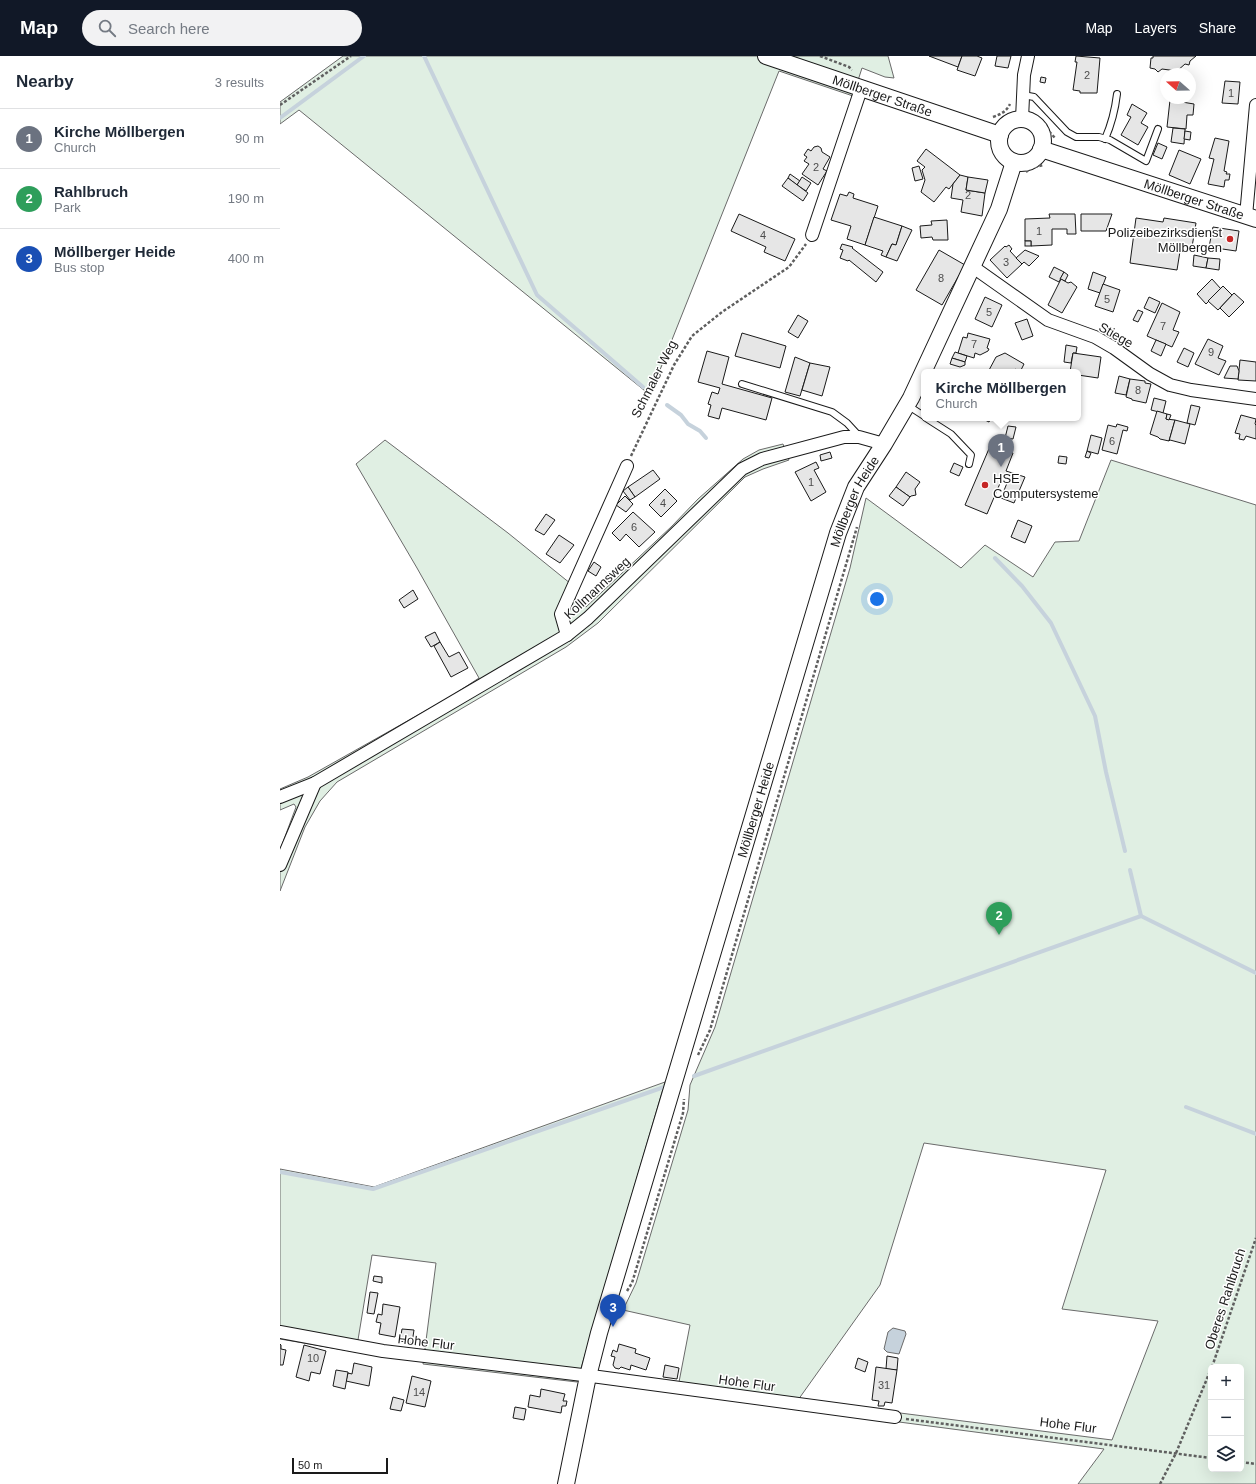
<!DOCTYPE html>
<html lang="en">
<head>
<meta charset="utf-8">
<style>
	body { margin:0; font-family:Arial,sans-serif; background:#f2f2f3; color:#1f2937 }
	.controls { position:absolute; right:12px; bottom:12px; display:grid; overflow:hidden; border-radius:6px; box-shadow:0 4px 16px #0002 }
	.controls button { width:36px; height:36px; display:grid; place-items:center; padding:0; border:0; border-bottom:1px solid #e0e1e3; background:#fff; color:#1f2937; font:20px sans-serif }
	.compass { position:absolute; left:880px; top:12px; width:36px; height:36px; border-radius:50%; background:#fff; box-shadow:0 4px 16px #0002; rotate:290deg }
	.scale { position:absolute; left:12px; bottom:10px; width:96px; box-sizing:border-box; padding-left:4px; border:2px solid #1a1a1a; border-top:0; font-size:11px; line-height:14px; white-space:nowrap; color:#1a1a1a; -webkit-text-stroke:3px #fff; paint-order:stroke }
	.you { position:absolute; left:597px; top:543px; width:14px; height:14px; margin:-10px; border:3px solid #fff; border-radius:50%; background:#1a73e8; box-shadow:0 0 0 6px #1a73e833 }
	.badge { display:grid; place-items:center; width:26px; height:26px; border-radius:50%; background:#111827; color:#fff; font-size:13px; font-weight:700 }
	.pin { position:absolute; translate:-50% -33px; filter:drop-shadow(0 1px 2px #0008) }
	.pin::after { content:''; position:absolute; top:21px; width:14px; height:12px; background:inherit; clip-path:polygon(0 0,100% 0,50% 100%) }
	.popup { position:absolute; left:641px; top:313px; width:160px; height:52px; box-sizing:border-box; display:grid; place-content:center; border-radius:6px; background:#fff; filter:drop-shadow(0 1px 3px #0005); font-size:13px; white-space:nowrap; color:#747a83 }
	.popup b { font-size:15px; color:#1f2937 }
	.popup::after { content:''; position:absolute; left:50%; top:100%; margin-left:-8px; border:8px solid transparent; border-top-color:#fff }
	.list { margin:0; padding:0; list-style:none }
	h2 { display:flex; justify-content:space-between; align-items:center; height:52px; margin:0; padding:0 16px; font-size:17px }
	h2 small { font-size:13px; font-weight:400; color:#747a83 }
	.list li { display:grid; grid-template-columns:26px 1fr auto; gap:12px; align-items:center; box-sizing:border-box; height:60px; padding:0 16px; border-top:1px solid #e0e1e3 }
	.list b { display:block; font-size:15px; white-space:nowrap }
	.list p { margin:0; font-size:13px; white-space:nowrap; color:#747a83 }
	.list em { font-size:13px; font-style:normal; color:#747a83 }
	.icon { flex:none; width:22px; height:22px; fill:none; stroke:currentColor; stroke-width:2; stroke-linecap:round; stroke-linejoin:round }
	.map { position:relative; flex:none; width:976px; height:1428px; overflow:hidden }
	header { display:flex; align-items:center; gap:24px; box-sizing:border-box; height:56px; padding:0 20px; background:#111827; color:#fff }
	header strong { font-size:19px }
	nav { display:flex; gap:22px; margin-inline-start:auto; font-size:14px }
	.search { width:280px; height:36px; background:#f2f2f3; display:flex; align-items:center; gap:10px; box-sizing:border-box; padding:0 14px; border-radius:22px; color:#747a83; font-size:15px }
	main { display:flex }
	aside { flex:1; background:#fff }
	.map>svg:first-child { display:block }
	.green { fill:#e0efe3; stroke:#6a6a6a; fill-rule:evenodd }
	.water { fill:#c6d2dc; stroke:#6a6a6a }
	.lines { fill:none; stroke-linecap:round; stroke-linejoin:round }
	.stream { stroke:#c6d2dc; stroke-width:4 }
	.building { fill:#e6e6e6; stroke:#1a1a1a }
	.lane-casing { stroke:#1a1a1a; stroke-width:8 }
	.street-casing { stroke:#1a1a1a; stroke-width:14 }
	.secondary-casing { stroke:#1a1a1a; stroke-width:18 }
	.path { stroke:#5f5f5f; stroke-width:2.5; stroke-dasharray:3 2; stroke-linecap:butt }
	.lane { stroke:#fff; stroke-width:6 }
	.street { stroke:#fff; stroke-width:12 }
	.secondary { stroke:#fff; stroke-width:16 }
	.poi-dot { fill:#c62828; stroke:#fff; stroke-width:1.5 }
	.labels { text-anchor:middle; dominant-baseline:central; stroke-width:3; stroke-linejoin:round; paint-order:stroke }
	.number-label { font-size:11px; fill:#4d4d4d }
	.street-label { font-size:13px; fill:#1a1a1a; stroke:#fff }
	.poi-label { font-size:13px; fill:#1a1a1a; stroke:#fff; text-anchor:end }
</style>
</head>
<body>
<header>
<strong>Map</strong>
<div class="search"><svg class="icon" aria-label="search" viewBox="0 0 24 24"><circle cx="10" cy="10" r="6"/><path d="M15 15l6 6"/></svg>Search here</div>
<nav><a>Map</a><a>Layers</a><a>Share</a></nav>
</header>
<main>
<aside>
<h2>Nearby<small>3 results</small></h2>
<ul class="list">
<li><span class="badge" style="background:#6b7280">1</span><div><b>Kirche Möllbergen</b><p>Church</p></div><em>90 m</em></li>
<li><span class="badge" style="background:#2e9e5b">2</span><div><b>Rahlbruch</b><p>Park</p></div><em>190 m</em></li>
<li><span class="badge" style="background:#1a4fb4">3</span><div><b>Möllberger Heide</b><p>Bus stop</p></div><em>400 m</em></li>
</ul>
</aside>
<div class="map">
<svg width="976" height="1428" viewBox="0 0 976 1428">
	<rect width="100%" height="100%" fill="#fff"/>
	<g class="green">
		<polygon points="63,0 608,0 614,22 605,21 582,12 573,40 499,15 370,339 19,54 0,68 0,46"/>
		<polygon points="105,384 228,477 296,532 293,541 306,551 392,470 418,443 463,403 479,394 503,388 509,404 483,413 465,421 318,567 286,591 57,726 40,745 25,771 0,835 0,794 16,751 14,748 0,754 0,733 28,721 170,641 199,622 137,512 76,408"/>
		<path d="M831,404L976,449V1428H798L824,1393L323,1327L399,1326L410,1269L343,1254L356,1227L408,1054L410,1029L435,971L570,512L586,442L681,512L705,489L753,521L775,486L799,485ZM644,1087L826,1114L782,1253L878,1265L832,1384L518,1344L600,1229ZM931,1311H961V1413H931Z"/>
		<polygon points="385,1026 297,1326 143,1308 156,1207 92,1199 76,1296 0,1283 0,1113 94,1131"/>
	</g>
	<polygon class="water" points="613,1272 625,1275 626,1278 619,1298 607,1296 604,1293 608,1276"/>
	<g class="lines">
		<g class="stream">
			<polyline points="144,0 257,239 363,331"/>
			<polyline points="0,62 84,0"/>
			<polyline points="387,349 401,359 408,368 420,375 426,382"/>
			<polyline points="715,502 742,530 771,567 815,660 826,716 845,795"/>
			<polyline points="850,814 861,860"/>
			<polyline points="414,1020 861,860 976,917"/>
			<polyline points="906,1051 976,1078"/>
			<polyline points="0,1116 93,1133 387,1030"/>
		</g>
	</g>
	<g class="building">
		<polygon points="649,0 682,0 678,11"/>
		<polygon points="682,0 697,0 702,2 695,20 677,14"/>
		<polygon points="717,0 731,0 728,12 715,10"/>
		<polygon points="796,0 820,2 817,37 800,37 800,35 793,34 797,6 795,6"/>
		<polygon points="873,0 916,0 910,5 909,9 905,8 897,15 882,13 878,16 875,13 870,12 871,2 873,2"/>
		<polygon points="761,21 766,22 765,27 760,26"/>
		<polygon points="945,25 960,26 958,48 942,47"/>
		<polygon points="890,44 914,48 913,59 907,59 906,73 887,71"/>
		<polygon points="852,48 867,57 861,67 868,71 858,89 841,79 851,61 847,59"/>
		<polygon points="893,72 905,73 904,88 891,86"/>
		<polygon points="905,75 911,76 910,84 904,83"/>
		<polygon points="935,82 949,85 944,115 947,116 946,118 950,118 949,124 945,124 944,131 928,128 934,103 929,102"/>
		<polygon points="878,87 887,91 882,103 873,99"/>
		<polygon points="538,90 541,92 542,96 550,101 543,113 547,115 538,129 522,118 529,108 524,105 527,101 524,99 528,93 531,95 534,91"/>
		<polygon points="646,93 680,119 669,133 666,131 654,146 641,136 645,124 642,114 645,111 637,105"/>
		<polygon points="899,94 921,103 910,128 889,119"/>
		<polygon points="639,110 643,123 635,125 632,112"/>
		<polygon points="510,118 520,125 517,129 508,122"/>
		<polygon points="680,119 688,121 686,134 705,137 702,160 681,156 683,144 671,142 673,128"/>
		<polygon points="522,121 531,127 526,135 517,129"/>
		<polygon points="688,121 708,124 705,137 686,134"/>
		<polygon points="508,122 528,137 523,145 502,130"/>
		<polygon points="569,136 574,138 573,142 598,150 585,189 567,183 571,170 551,164 560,138 567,140"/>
		<polygon points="459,158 515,183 505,205 484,196 486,191 451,175"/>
		<polygon points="769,158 795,158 796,178 787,178 787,173 772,173 772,189 751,190 751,185 745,185 745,163 770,162"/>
		<polygon points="801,158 832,158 826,175 801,175"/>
		<polygon points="594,161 622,170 616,189 612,188 606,201 601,199 603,195 585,189"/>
		<polygon points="856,162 883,166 884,162 916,167 912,191 901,189 897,214 850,207"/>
		<polygon points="667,164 668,184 653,184 652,181 641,182 640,170 652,169 651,165"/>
		<polygon points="622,170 632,174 617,205 606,201 612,188 616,189"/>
		<polygon points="933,171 959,175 956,195 929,191"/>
		<rect x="745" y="185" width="6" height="5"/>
		<polygon points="562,188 573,191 572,192 603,216 596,226 569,204 568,205 560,202 563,194 560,193"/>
		<polygon points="729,189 732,193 730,195 742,208 727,222 710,204 725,190 726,191"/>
		<polygon points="659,194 685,209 662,249 636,234"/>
		<polygon points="745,194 759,200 749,210 744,206 742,208 736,202"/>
		<polygon points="914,199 928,202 926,212 913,210"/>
		<polygon points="928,202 940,203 939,214 926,212"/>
		<polygon points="774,211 784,216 779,226 769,221"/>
		<polygon points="784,216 788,219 785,225 780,223"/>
		<polygon points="813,216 826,221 820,237 808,233"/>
		<polygon points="781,223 788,227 791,226 797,231 782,257 768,249"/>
		<polygon points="932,223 941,233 926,248 917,238"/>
		<polygon points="823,228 840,234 833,256 815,250"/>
		<polygon points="943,230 952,239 938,254 928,245"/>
		<polygon points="954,237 964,246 949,261 940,252"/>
		<polygon points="705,241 722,249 712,271 695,263"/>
		<polygon points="869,241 880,246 875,257 864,252"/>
		<polygon points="882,247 900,256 893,274 899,276 892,291 867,280"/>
		<polygon points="858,254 863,256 858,266 853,264"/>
		<polygon points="518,259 528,265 518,282 508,276"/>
		<polygon points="747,263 753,280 742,284 735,267"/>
		<polygon points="462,277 506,290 500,312 455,300"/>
		<polygon points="688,277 710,283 707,292 709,293 708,295 700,299 695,297 694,302 678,297 683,281 687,282"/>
		<polygon points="928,283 943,290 938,302 946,305 939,319 915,308"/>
		<polygon points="876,284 886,288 881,300 871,295"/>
		<polygon points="786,289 797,291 796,297 793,297 791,307 784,306"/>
		<polygon points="904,292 914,297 908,311 897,306"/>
		<polygon points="427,295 449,301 442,328 492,342 486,364 442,352 439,363 428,360 431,349 428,348 432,336 438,338 440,332 418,326"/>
		<polygon points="675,296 687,300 685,306 672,302"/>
		<polygon points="725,297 744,308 740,316 735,313 733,316 708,316 716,301"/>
		<polygon points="793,297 821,301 818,322 798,319 798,316 790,316"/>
		<polygon points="515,301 530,307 520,340 505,336"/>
		<polygon points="672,302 685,306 685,309 680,311 670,308"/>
		<polygon points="960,304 976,306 976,325 958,324"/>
		<polygon points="530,307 550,311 542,340 522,334"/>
		<polygon points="950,310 957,310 959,315 958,323 944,322"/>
		<polygon points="839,320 850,323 846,339 835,337"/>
		<polygon points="850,323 865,325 865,327 871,328 866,347 852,344 852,343 846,341"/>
		<polygon points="874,342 886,345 883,357 871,354"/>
		<polygon points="911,349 920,351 915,369 907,367"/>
		<polygon points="877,355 887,358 886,363 895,364 889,385 880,383 878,381 870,378"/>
		<polygon points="887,358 891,359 889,364 886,363"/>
		<polygon points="961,359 976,363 975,368 976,369 976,383 966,380 964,384 959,383 960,378 955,377"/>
		<polygon points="701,362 711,362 709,366"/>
		<polygon points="895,364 910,368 905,388 890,384 889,385"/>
		<polygon points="837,368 848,371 847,375 843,374 837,398 822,394 828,369 836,371"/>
		<polygon points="728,370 736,371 733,383 725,382"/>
		<polygon points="811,379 822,382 818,398 807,395"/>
		<polygon points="711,388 733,397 726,415 745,421 734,447 721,442 727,427 721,425 707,458 685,449"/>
		<polygon points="807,395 811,397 809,402 805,401"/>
		<polygon points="550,396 552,402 541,405 540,399"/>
		<polygon points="779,400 787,401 786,408 778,407"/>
		<polygon points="536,406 539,412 534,414 546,436 531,445 515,416"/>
		<polygon points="674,407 683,411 679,420 670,416"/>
		<polygon points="373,414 380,423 355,441 348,431"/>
		<polygon points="626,416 640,426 635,433 636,439 631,440 630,441 616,431"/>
		<polygon points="348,431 355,441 350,444 343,435"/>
		<polygon points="616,431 630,441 623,450 609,440"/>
		<polygon points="385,433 397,445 381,461 369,449"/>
		<polygon points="345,440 353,448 346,456 336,449"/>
		<polygon points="353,456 375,476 359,491 346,478 340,485 332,477"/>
		<polygon points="266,458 275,464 264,479 255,474"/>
		<polygon points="738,464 752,470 745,487 731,481"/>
		<polygon points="279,479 294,489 280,507 266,498"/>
		<polygon points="314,506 321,511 316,520 308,515"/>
		<polygon points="133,534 138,543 124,552 119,544"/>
		<polygon points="155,576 160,586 151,591 145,581"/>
		<polygon points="160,586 169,601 179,596 188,612 171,621 154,590"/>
		<polygon points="94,1220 102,1221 102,1227 93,1225"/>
		<polygon points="90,1236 98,1237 94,1258 87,1257"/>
		<polygon points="103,1248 120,1251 115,1281 99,1278 101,1267 96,1266 98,1258 102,1259"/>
		<polygon points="122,1273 134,1274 132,1287 120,1285"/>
		<polygon points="0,1288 1,1289 1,1293 6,1294 3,1309 0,1309"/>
		<polygon points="339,1288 356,1293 355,1297 370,1302 366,1314 351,1309 350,1314 341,1311 339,1313 335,1312 333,1309 335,1301 331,1300 333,1294 337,1296"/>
		<polygon points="24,1289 46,1295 40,1318 31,1316 29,1325 16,1321"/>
		<polygon points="607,1300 618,1302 617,1314 606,1313"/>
		<polygon points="578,1302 588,1306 585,1316 575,1312"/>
		<polygon points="74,1307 92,1311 89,1330 66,1325 68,1317 72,1318"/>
		<polygon points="385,1309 399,1312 397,1323 383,1321"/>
		<polygon points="596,1311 617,1314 612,1347 605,1346 604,1350 598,1350 599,1345 592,1344"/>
		<polygon points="56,1314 68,1316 65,1333 53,1330"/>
		<polygon points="132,1320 151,1325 145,1351 126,1347"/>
		<polygon points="261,1333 285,1338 283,1345 287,1345 286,1350 282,1350 281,1357 248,1351 250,1339 260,1341"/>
		<polygon points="113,1341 124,1344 121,1355 110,1353"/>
		<polygon points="235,1351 246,1353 244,1364 233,1362"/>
	</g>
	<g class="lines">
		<g class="lane-casing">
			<g id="lane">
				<polyline points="743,39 754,41 787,76 796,81 819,81 830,84 866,105 878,73"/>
				<path d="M825,83C832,67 835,55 837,38"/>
				<polyline points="462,328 552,356 567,367 579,380"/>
				<polyline points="627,349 644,360"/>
				<polyline points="646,362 671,378 691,399 689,408"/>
			</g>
		</g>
		<g class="street-casing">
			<g id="street">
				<polyline points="742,63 744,19 748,0"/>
				<polyline points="966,160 976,49"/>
				<polyline points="532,179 581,33"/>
				<polyline points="693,211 768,264 815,281 834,292 870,318 890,329 911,334 976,343"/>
				<polyline points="287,579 281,558 347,410"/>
				<polyline points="0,741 35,727 287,579 308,562 462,413 482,403 564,381 579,381 604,388"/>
				<polyline points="0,809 35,727"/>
				<polyline points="0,1276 103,1295 319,1321 615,1361"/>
			</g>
		</g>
		<g class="secondary-casing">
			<g id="secondary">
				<path id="s1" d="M486,0L720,79"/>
				<circle cx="741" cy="85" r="22"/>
				<path id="s2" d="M761,93L976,163"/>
				<path id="s3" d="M286,1428L308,1320L319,1277L558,477L576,431L604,388L631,342L719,153L734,106"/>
			</g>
		</g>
		<g class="path">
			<polyline points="540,0 569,11 572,14"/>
			<polyline points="0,49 71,0"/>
			<path d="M713,61C721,58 726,56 730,48"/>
			<polyline points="764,67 768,74 775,82"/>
			<polyline points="746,116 751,112 763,109"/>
			<polyline points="351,400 394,309 412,280 442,256 509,211 526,188"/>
			<polyline points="418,999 430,974 577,471"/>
			<polyline points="347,1235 352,1227 403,1057 404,1043"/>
			<polyline points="932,1311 976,1182"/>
			<polyline points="626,1363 931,1402"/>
			<polyline points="961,1406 976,1408"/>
			<polyline points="880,1428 896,1397 931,1313"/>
		</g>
		<use href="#lane" class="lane"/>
		<use href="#street" class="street"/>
		<use href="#secondary" class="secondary"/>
	</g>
	<g class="poi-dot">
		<circle cx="950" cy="183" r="4"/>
		<circle cx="705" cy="429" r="4"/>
	</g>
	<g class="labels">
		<g class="number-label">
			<text x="807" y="19">2</text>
			<text x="951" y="37">1</text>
			<text x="536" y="111">2</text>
			<text x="688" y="139">2</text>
			<text x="759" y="175">1</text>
			<text x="483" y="179">4</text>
			<text x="726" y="206">3</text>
			<text x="661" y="222">8</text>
			<text x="827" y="243">5</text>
			<text x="709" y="256">5</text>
			<text x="883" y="270">7</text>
			<text x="694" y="288">7</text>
			<text x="931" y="296">9</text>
			<text x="858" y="334">8</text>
			<text x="832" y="385">6</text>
			<text x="531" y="426">1</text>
			<text x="383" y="447">4</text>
			<text x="354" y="471">6</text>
			<text x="33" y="1302">10</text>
			<text x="604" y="1329">31</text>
			<text x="139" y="1336">14</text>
		</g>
		<g class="street-label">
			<text stroke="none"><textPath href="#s1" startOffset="123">Möllberger Straße</textPath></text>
			<text stroke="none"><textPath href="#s2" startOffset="161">Möllberger Straße</textPath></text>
			<text transform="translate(836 279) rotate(30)">Stiege</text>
			<text transform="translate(374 323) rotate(-63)">Schmaler Weg</text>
			<text stroke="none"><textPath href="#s3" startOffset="1025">Möllberger Heide</textPath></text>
			<text transform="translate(317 532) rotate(-43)">Kollmannsweg</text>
			<text stroke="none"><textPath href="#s3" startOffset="701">Möllberger Heide</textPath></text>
			<text transform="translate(945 1243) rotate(-72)">Oberes Rahlbruch</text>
			<text transform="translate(146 1286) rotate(7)">Hohe Flur</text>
			<text transform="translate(467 1327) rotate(8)">Hohe Flur</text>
			<text transform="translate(788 1369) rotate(7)">Hohe Flur</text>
		</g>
		<g class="poi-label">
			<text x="942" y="176">Polizeibezirksdienst<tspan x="942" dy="15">Möllbergen</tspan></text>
			<text x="713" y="422" text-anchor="start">HSE<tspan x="713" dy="15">Computersysteme</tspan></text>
		</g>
	</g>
</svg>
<div class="controls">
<button>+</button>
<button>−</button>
<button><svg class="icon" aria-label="layers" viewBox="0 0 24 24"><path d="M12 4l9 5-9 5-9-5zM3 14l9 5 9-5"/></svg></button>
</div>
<svg class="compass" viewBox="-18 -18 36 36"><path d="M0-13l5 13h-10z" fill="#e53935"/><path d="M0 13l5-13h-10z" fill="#747a83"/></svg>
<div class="scale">50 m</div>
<div class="you"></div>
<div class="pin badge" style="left:721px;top:411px;background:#6b7280">1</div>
<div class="popup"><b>Kirche Möllbergen</b>Church</div>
<div class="pin badge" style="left:719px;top:879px;background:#2e9e5b">2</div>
<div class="pin badge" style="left:333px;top:1271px;background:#1a4fb4">3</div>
</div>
</main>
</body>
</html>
